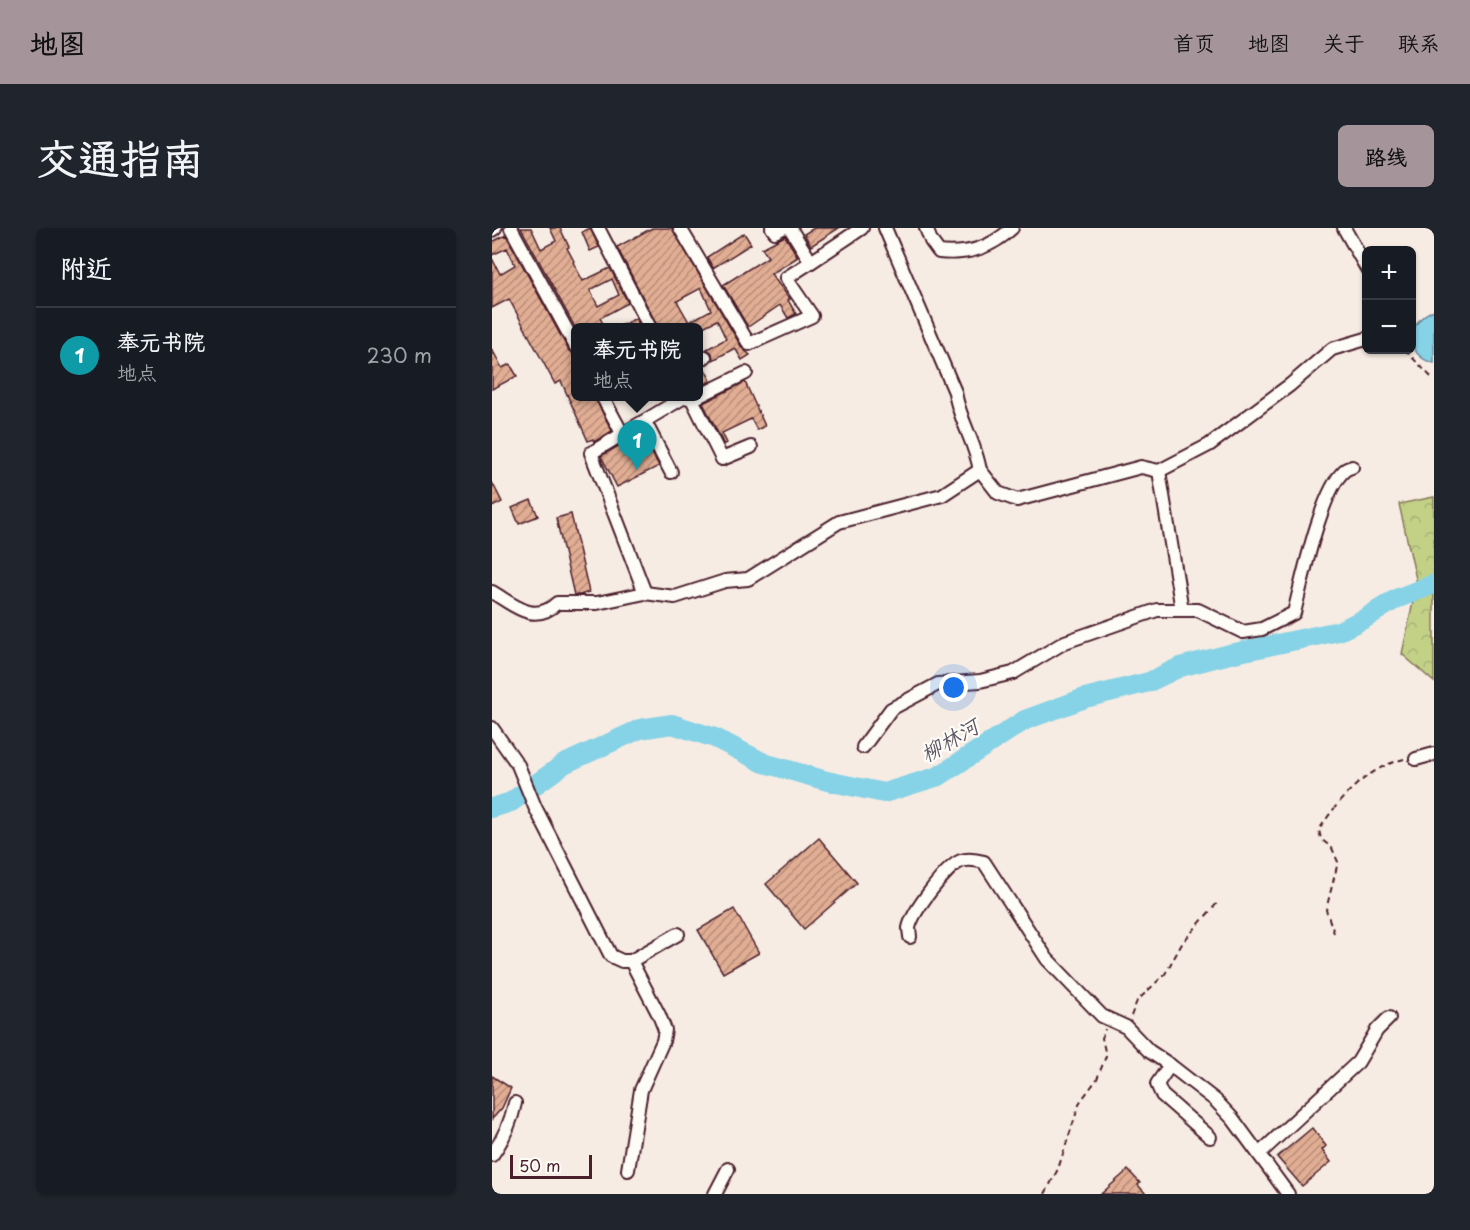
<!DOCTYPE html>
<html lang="zh">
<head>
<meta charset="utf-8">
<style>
	body { margin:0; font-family:"Playpen Sans","LXGW WenKai TC",sans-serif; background:#20242c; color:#f1f3f6 }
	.controls { position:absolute; right:18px; top:18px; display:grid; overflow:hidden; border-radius:9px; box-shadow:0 2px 4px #0004 }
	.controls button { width:54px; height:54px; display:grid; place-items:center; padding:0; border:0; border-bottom:2px solid #363941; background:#171b24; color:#f1f3f6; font:30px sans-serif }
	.scale { position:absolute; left:18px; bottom:15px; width:82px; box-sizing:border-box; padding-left:6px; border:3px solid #4a1f2b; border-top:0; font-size:16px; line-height:21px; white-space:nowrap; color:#4a1f2b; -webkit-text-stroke:4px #fdfcf7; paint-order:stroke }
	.you { position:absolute; left:462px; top:460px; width:21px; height:21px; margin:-15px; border:4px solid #fff; border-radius:50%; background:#1a73e8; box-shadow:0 0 0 9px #1a73e833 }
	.badge { display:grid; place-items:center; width:39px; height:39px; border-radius:50%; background:#a6949b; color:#fff; font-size:20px; font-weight:700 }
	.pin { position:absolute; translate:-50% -50px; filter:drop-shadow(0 2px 3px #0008) }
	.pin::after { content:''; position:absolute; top:32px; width:21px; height:18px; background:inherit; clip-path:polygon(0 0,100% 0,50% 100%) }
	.popup { position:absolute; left:79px; top:95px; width:132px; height:78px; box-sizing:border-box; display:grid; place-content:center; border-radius:9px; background:#171b24; filter:drop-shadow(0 2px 4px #0005); font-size:20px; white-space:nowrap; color:#9ea1a6 }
	.popup b { font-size:22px; color:#f1f3f6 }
	.popup::after { content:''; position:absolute; left:50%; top:100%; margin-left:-12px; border:12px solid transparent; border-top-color:#171b24 }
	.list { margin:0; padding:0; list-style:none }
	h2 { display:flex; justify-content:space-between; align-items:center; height:78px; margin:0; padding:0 24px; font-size:26px }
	h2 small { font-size:20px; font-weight:400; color:#9ea1a6 }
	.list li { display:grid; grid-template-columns:39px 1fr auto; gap:18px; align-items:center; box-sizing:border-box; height:96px; padding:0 24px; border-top:2px solid #363941 }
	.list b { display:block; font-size:22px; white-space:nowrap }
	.list p { margin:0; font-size:20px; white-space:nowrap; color:#9ea1a6 }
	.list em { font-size:20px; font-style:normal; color:#9ea1a6 }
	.map { position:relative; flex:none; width:942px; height:966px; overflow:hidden; border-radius:9px }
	header { display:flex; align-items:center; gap:36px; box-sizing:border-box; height:84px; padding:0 30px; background:#a6949b; color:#111 }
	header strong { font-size:28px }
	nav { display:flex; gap:33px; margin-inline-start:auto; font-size:21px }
	.intro { display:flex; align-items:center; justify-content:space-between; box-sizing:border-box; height:144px; padding:0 36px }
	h1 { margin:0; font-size:42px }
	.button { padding:15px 27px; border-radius:9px; background:#a6949b; color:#111; font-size:21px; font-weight:700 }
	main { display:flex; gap:36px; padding:0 36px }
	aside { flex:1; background:#171b24; border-radius:9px; box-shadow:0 2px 4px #0004 }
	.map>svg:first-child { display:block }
	.forest { fill:url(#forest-crowns); stroke:#867858; stroke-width:1.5 }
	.water { fill:#86d2e6; stroke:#6e8a9b; stroke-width:1.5 }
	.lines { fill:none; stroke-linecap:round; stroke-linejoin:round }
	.river { stroke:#86d2e6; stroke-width:20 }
	.building { fill:url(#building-hatch); stroke:#4a1f2b; stroke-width:1.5; fill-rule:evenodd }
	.minor-casing { stroke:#4a1f2b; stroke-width:16 }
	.path { stroke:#4a1f2b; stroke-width:2; stroke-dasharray:6 4.5; stroke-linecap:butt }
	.minor { stroke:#fdfcf7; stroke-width:12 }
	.labels { text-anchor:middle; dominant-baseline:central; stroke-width:4.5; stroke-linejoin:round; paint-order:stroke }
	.water-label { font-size:21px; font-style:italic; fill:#5c5563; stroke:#fdfcf7 }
</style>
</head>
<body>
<header>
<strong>地图</strong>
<nav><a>首页</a><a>地图</a><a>关于</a><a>联系</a></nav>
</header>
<div class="intro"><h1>交通指南</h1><a class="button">路线</a></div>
<main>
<aside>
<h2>附近<small></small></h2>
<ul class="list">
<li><span class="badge" style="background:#0f9aa8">1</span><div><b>奉元书院</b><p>地点</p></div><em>230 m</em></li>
</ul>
</aside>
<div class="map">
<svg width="942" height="966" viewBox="0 0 942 966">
	<defs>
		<pattern id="forest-crowns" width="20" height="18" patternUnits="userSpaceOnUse" patternTransform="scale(1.5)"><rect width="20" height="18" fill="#c2d186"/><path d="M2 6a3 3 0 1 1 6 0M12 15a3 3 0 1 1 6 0" fill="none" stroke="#a8b374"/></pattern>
		<pattern id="building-hatch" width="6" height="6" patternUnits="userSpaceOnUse" patternTransform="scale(1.5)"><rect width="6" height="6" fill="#e1ae94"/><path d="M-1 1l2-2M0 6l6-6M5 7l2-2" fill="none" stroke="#b88d79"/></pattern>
	</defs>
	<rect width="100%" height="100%" fill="#f7ece3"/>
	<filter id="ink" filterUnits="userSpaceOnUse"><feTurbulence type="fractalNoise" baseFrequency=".0167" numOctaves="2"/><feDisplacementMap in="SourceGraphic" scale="12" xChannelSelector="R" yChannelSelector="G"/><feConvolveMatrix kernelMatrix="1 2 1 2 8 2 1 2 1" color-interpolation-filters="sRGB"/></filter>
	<g filter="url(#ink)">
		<polygon class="forest" points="942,269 942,454 910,426 925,355 907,276"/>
		<path class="water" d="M942,82V135C911,128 915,92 942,82Z"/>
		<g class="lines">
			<polyline class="river" points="0,580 19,574 72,536 148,501 180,496 223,510 272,535 335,553 392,565 447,548 533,492 593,470 657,454 688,439 738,426 847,403 872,391 904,371 942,356"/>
		</g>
		<g class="building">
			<path d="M29,0H39L49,21L64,13L58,0H68L77,19L75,20L82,33L81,34L91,53L118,40L136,75L108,90L113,99L84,101ZM120,51L127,67L106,78L98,62Z"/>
			<polygon points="98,0 107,19 98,23 90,4"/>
			<path d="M160,0H180L250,120L258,127L250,132L243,120L221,132L220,125L215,121L234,111L225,92L211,99H166L125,19ZM209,60L219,82L197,94L185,73Z"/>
			<polygon points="322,0 347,0 319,18 312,6"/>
			<polygon points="252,5 259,16 221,40 215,29"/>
			<polygon points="14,7 77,123 84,127 84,168 102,168 120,203 102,214 101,211 96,213 69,153 63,156 17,71 0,80 0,30 8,46 23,37 15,20 0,27 0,14"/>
			<polygon points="293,8 306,29 279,46 298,71 296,72 304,86 296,90 288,77 256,99 231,57 276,29 270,20"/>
			<polygon points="144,90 148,99 126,99"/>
			<polygon points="0,121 10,140 18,136 25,148 0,161"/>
			<polygon points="212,139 219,153 207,159 207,140"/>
			<polygon points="253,154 273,198 265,202 259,191 230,205 235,215 232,217 211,175"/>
			<polygon points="149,205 167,238 125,259 109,228"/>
			<polygon points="0,254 10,274 0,279"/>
			<polygon points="39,272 46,288 27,296 20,280"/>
			<polygon points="79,286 97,364 88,367 82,367 64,290"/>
			<polygon points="327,610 365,655 312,701 274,656"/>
			<polygon points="242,681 267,725 231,745 206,702"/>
			<polygon points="0,848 19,860 10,880 0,891"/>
			<polygon points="820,900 834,918 830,922 839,934 810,958 785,929"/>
			<polygon points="636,942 648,955 646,957 654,966 609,966"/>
		</g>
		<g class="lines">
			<g class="minor-casing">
				<g id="minor">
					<polyline points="19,0 84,119"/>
					<polyline points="106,0 158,100"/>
					<polyline points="188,0 257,116 320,88 294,50 319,34"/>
					<polyline points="280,0 283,4 291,0"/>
					<polyline points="298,0 319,34 370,0"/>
					<path d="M393,0L463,164C467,192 484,215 488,243"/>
					<path d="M434,0L439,13L447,24C476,27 499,20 520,0"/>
					<polyline points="852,0 874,39"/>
					<polyline points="0,2 3,0"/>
					<polyline points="207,132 213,129"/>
					<polyline points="110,168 131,207"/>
					<polyline points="207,168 254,145"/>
					<polyline points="194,169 200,171 230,231 259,219"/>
					<polyline points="153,194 179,244"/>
					<polyline points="667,243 690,382"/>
					<path d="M0,364C22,377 42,397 65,375H105L153,365L183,369L233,353L256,351L347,294L450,267L488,242L506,265L525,272L649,239L667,243L717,217L798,157L840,121L874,111"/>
					<polyline points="153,365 99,225 194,168"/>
					<polyline points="0,500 26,537 43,579 119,728 130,733 139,733 186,706"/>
					<path d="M371,519L399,481L446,456L488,453L521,445L573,414L665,382H706L751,404L770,401L802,385C810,353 829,263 852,243C853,241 858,240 860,239"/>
					<polyline points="924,531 942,526"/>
					<path d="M418,709C418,707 417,702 417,700C420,684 455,638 469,633C477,630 485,632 492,634L555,731L610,788L634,799L657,823L678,837L723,872L741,891L796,966"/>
					<polyline points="678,837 665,856 670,867 718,909"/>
					<polyline points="767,926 866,834 885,802 897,790"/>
					<path d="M0,927C12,910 19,895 23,875"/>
					<polyline points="136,942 149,862 171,813 173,802 167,787 139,733"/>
					<polyline points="223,966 236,941"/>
				</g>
			</g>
			<g class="path">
				<polyline points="913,122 942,152"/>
				<path d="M842,705L834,682L846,634L840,620L829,611L827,602C847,570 875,540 912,531"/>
				<polyline points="639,788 645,773 673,746 691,714 727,673"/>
				<polyline points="553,966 566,941 588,874 605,851 614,828 610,810 613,801"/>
			</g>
			<use href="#minor" class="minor"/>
		</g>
	</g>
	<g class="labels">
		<g class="water-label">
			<text transform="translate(457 511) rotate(-30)">柳林河</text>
		</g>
	</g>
</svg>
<div class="controls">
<button>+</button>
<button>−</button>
</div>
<div class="scale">50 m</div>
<div class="you"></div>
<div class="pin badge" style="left:145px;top:242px;background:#0f9aa8">1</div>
<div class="popup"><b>奉元书院</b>地点</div>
</div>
</main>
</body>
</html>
